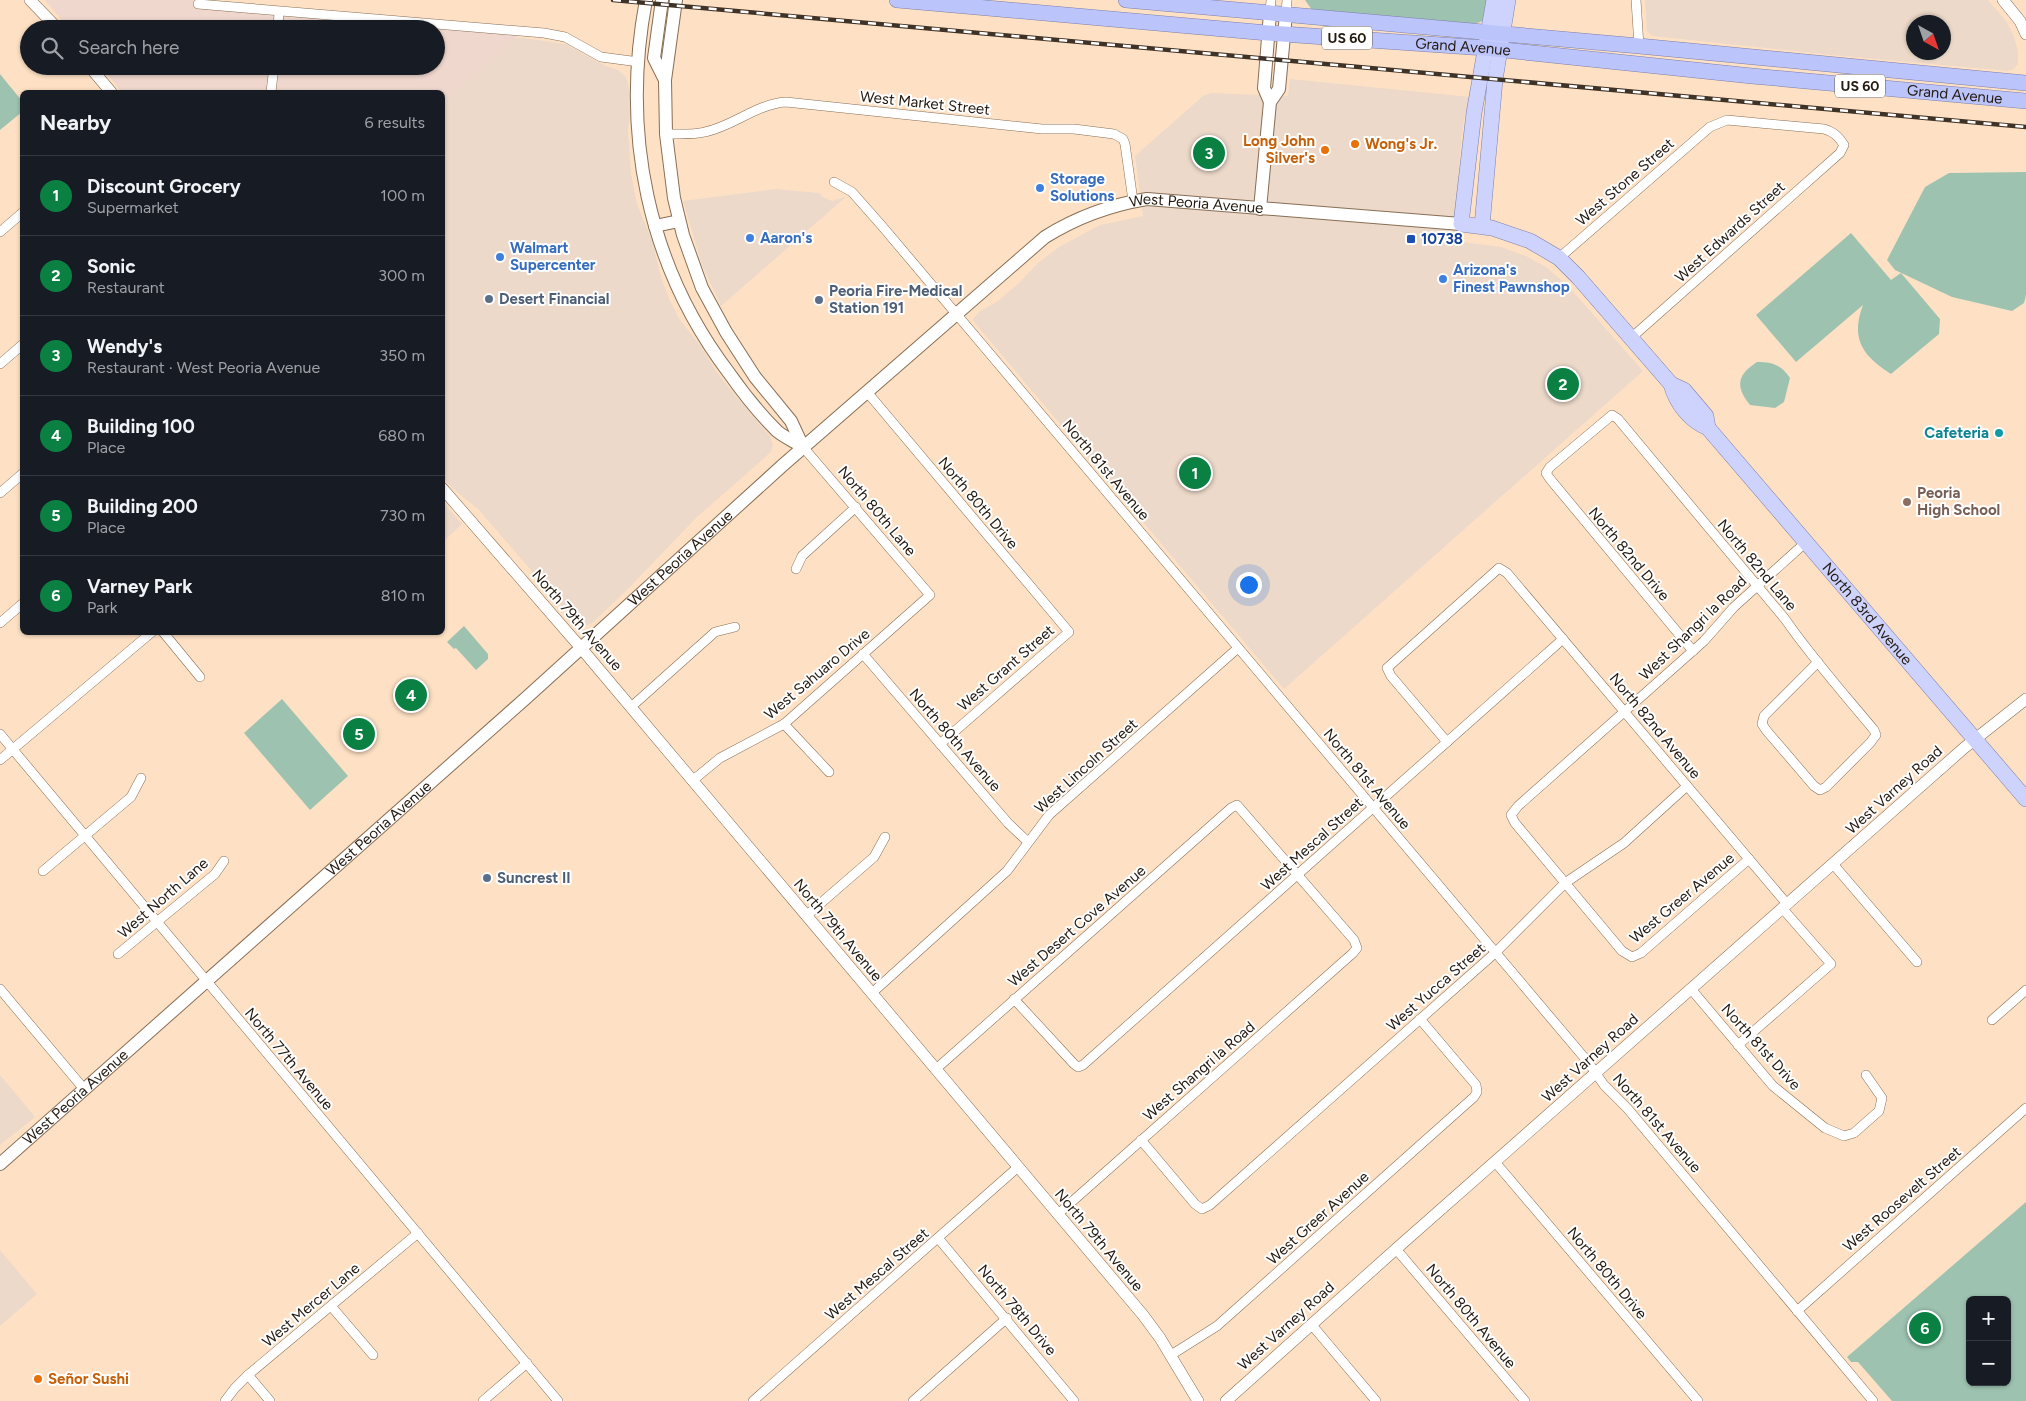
<!DOCTYPE html>
<html lang="en">
<head>
<meta charset="utf-8">
<style>
	body { margin:0; font-family:Figtree,sans-serif; background:#20242c; color:#f1f3f6 }
	.controls { position:absolute; right:15px; bottom:15px; display:grid; overflow:hidden; border-radius:8px; box-shadow:0 1px 4px #0004 }
	.controls button { width:45px; height:45px; display:grid; place-items:center; padding:0; border:0; border-bottom:1px solid #363941; background:#171b24; color:#f1f3f6; font:25px sans-serif }
	.compass { position:absolute; left:1906px; top:15px; width:45px; height:45px; border-radius:50%; background:#171b24; box-shadow:0 1px 4px #0004; rotate:140deg }
	.you { position:absolute; left:1248px; top:584px; width:18px; height:18px; margin:-12px; border:4px solid #fff; border-radius:50%; background:#1a73e8; box-shadow:0 0 0 8px #1a73e833 }
	.badge { display:grid; place-items:center; width:32px; height:32px; border-radius:50%; background:#0b8043; color:#fff; font-size:16px; font-weight:700 }
	.pin { position:absolute; translate:-50% -50%; border:2px solid #fff; box-shadow:0 1px 5px #0006 }
	.list { margin:0; padding:0; list-style:none }
	h2 { display:flex; justify-content:space-between; align-items:center; height:65px; margin:0; padding:0 20px; font-size:21px }
	h2 small { font-size:16px; font-weight:400; color:#9ea1a6 }
	.list li { display:grid; grid-template-columns:32px 1fr auto; gap:15px; align-items:center; box-sizing:border-box; height:80px; padding:0 20px; border-top:1px solid #363941 }
	.list b { display:block; font-size:19px; white-space:nowrap }
	.list p { margin:0; font-size:16px; white-space:nowrap; color:#9ea1a6 }
	.list em { font-size:16px; font-style:normal; color:#9ea1a6 }
	.icon { flex:none; width:28px; height:28px; fill:none; stroke:currentColor; stroke-width:2; stroke-linecap:round; stroke-linejoin:round }
	.map { position:relative; flex:none; width:2026px; height:1401px; overflow:hidden }
	.search { position:absolute; background:#171b24; box-shadow:0 1px 4px #0004; left:20px; top:20px; width:425px; height:55px; display:flex; align-items:center; gap:12px; box-sizing:border-box; padding:0 18px; border-radius:28px; color:#9ea1a6; font-size:19px }
	.panel { position:absolute; background:#171b24; box-shadow:0 1px 4px #0004; left:20px; top:90px; width:425px; height:545px; border-radius:8px }
	.map>svg:first-child { display:block }
	.commercial { fill:#ecd9c9; fill-rule:evenodd }
	.industrial { fill:#efd7cd }
	.green { fill:#9dc3b0; fill-rule:evenodd }
	.lines { fill:none; stroke-linecap:round; stroke-linejoin:round }
	.minor-casing { stroke:#886e54; stroke-width:10 }
	.tertiary-casing { stroke:#886e54; stroke-width:12 }
	.secondary-casing { stroke:#886e54; stroke-width:14 }
	.primary-casing { stroke:#7c7fa8; stroke-width:16 }
	.trunk-casing { stroke:#7c7fa8; stroke-width:16 }
	.minor { stroke:#fff; stroke-width:9 }
	.tertiary { stroke:#fff; stroke-width:11 }
	.secondary { stroke:#fff; stroke-width:12 }
	.primary { stroke:#cdd3fd; stroke-width:15 }
	.trunk { stroke:#bcc4fc; stroke-width:15 }
	.rail-casing { stroke:#3f3226; stroke-width:4.5 }
	.rail { stroke:#fff; stroke-width:2.5; stroke-dasharray:8; stroke-linecap:butt }
	.food-dot { fill:#e8710a; stroke:#fff; stroke-width:2 }
	.shop-dot { fill:#3f7fe0; stroke:#fff; stroke-width:2 }
	.transit-dot { fill:#1a4fb4; stroke:#fff; stroke-width:2 }
	.service-dot { fill:#5c6f8a; stroke:#fff; stroke-width:2 }
	.culture-dot { fill:#0f9aa8; stroke:#fff; stroke-width:2 }
	.education-dot { fill:#8d6e63; stroke:#fff; stroke-width:2 }
	.labels { text-anchor:middle; dominant-baseline:central; stroke-width:4; stroke-linejoin:round; paint-order:stroke }
	.shield { fill:#fff; stroke:#655e57; stroke-width:1 }
	.shield-label { font-size:14px; font-weight:bold; fill:#23190f }
	.street-label { font-size:15px; fill:#23190f; stroke:#fff }
	.food-label { font-size:15px; font-weight:bold; fill:#c56008; stroke:#fff; text-anchor:start }
	.shop-label { font-size:15px; font-weight:bold; fill:#366cbe; stroke:#fff; text-anchor:start }
	.transit-label { font-size:15px; font-weight:bold; fill:#164399; stroke:#fff; text-anchor:start }
	.service-label { font-size:15px; font-weight:bold; fill:#4e5e75; stroke:#fff; text-anchor:start }
	.culture-label { font-size:15px; font-weight:bold; fill:#0d838f; stroke:#fff; text-anchor:end }
	.education-label { font-size:15px; font-weight:bold; fill:#785e54; stroke:#fff; text-anchor:start }
</style>
</head>
<body>
<div class="map">
<svg width="2026" height="1401" viewBox="0 0 2026 1401">
	<rect width="100%" height="100%" fill="#fee1c4"/>
	<g class="commercial">
		<path d="M1645,0H1988L2006,21L2013,34L2018,51V64L2014,69L2007,71L1998,70L1831,55L1652,36L1647,31ZM1914,22H1944V52H1914Z"/>
		<polygon points="516,37 566,44 606,66 618,70 626,77 629,86 630,115 628,130 631,174 637,204 652,240 661,277 670,301 680,320 700,345 716,371 735,395 770,436 773,445 771,452 697,517 624,593 592,623 587,625 580,624 574,620 478,509 452,488 443,477 442,104"/>
		<polygon points="1290,79 1471,97 1464,119 1461,143 1454,241 1501,247 1526,256 1546,267 1569,287 1643,371 1284,689 974,322 973,319 979,312 998,301 1019,283 1038,263 1059,247 1100,225 1143,216 1135,156 1203,96 1211,93 1288,96"/>
		<polygon points="776,189 819,193 823,197 832,201 847,196 721,306 702,265 683,201"/>
		<polygon points="442,501 462,524 443,542 442,542"/>
		<polygon points="0,1075 35,1117 0,1145"/>
		<polygon points="0,1250 37,1294 0,1326"/>
	</g>
	<polygon class="industrial" points="45,0 199,0 517,26 515,39 443,104 442,92 122,92 100,66 436,66 436,29 69,29"/>
	<g class="green">
		<polygon points="1305,0 1489,0 1483,21 1474,24 1312,10"/>
		<polygon points="0,74 22,101 22,112 0,130"/>
		<polygon points="2026,172 2026,295 2024,303 2012,311 1952,297 1895,270 1887,260 1925,187 1949,173"/>
		<path d="M1851,233L1891,280L1901,273L1940,319L1939,334L1891,374C1863,356 1850,339 1863,305L1796,362L1756,315Z"/>
		<path d="M1757,362C1773,362 1781,365 1790,378L1784,402L1775,408L1750,405C1735,386 1737,375 1757,362Z"/>
		<polygon points="464,626 488,654 488,659 476,670 456,648 454,649 447,642"/>
		<polygon points="282,699 348,776 310,810 244,733"/>
		<path d="M2026,1202V1401H1892L1858,1362H1851L1847,1357ZM1970,1300H2007V1382H1970Z"/>
	</g>
	<g class="lines">
		<g class="minor-casing">
			<g id="minor">
				<polyline points="1636,0 1639,46"/>
				<polyline points="198,4 544,33 565,37 601,57 639,62"/>
				<polyline points="1270,13 1271,0"/>
				<polyline points="1286,14 1287,0"/>
				<polyline points="278,29 279,12"/>
				<polyline points="271,92 274,66"/>
				<path d="M666,134C679,134 693,135 705,132C734,126 756,104 786,102L1042,129H1074L1114,134L1123,139L1125,144L1133,201"/>
				<polyline points="834,182 852,192 882,226 1588,1062 1604,1085 1627,1108 1873,1401"/>
				<polyline points="0,232 22,213"/>
				<path d="M1559,258L1710,127L1727,120L1824,129C1834,132 1838,136 1844,145L1840,153L1631,338"/>
				<polyline points="0,364 22,345"/>
				<polyline points="867,392 1069,632 940,744"/>
				<polyline points="0,493 22,474"/>
				<polyline points="796,569 802,556 856,507"/>
				<polyline points="0,623 22,604"/>
				<polyline points="163,632 200,677"/>
				<path d="M1693,651L1550,479L1546,473L1550,467L1612,415L1618,419L1785,619C1812,658 1844,694 1874,730L1876,735L1870,743L1826,787L1820,790L1814,786L1766,730L1762,724L1764,716L1818,662"/>
				<polyline points="863,654 1008,823 1028,842"/>
				<polyline points="631,707 715,632 735,627"/>
				<polyline points="784,724 829,772"/>
				<polyline points="0,734 558,1401"/>
				<polyline points="1447,742 1391,676 1387,668 1499,568 1507,573 1787,904"/>
				<polyline points="0,760 152,632"/>
				<polyline points="692,781 720,758 784,724 930,595 803,447"/>
				<polyline points="1749,859 1641,953 1632,957 1622,951 1515,823 1511,815 1518,806 1704,641 1734,607 1805,543"/>
				<polyline points="1833,864 1917,962"/>
				<polyline points="43,871 131,797 141,778"/>
				<polyline points="806,916 874,857 885,837"/>
				<polyline points="118,954 215,874 224,861"/>
				<polyline points="0,989 84,1089"/>
				<polyline points="1691,989 1773,1086 1825,1128 1844,1136 1854,1133 1879,1111 1882,1098 1866,1075"/>
				<polyline points="872,993 1007,871 1049,815 1238,648"/>
				<polyline points="1014,999 1074,1064 1078,1067 1083,1065 1563,639"/>
				<polyline points="1992,1020 2026,990"/>
				<polyline points="1738,1045 1831,964 1782,908"/>
				<polyline points="936,1069 1231,808 1237,805 1354,940 1357,948 1353,953 1058,1214"/>
				<polyline points="1141,1140 1195,1204 1202,1209 1210,1205 1495,953 1565,883 1624,843 1687,786"/>
				<polyline points="1495,1162 1698,1401"/>
				<polyline points="938,1238 1074,1401"/>
				<polyline points="1396,1249 1525,1401"/>
				<polyline points="331,1306 373,1355"/>
				<polyline points="1797,1311 2026,1108"/>
				<polyline points="1311,1324 1376,1401"/>
				<polyline points="1171,1355 1217,1326 1474,1097 1477,1092 1476,1085 1420,1019"/>
				<polyline points="248,1375 270,1401"/>
				<polyline points="225,1401 235,1388 248,1375 418,1233"/>
				<polyline points="483,1401 527,1363"/>
				<polyline points="753,1401 1018,1167"/>
				<polyline points="913,1401 1007,1318"/>
			</g>
		</g>
		<g class="tertiary-casing">
			<g id="tertiary">
				<polyline points="30,0 58,29"/>
				<polyline points="2003,0 2020,21 2026,34"/>
				<polyline points="89,66 111,92"/>
				<polyline points="442,488 581,648 1143,1315 1160,1338 1198,1401"/>
				<polyline points="1226,1401 1396,1249 1964,748 2026,699"/>
			</g>
		</g>
		<g class="secondary-casing">
			<g id="secondary">
				<path d="M646,0C621,132 647,265 729,373C743,393 760,414 777,431C784,437 795,442 803,447"/>
				<polyline points="662,0 654,58 665,80"/>
				<polyline points="676,0 665,80 666,134 674,198 683,235 702,288 726,332 755,377 791,421 803,447"/>
				<polyline points="1270,13 1264,88 1270,102"/>
				<polyline points="1260,209 1270,102 1279,89 1286,14"/>
				<polyline points="655,226 679,221"/>
				<path id="s1" d="M0,1164L526,698L783,465L1045,237C1077,217 1110,205 1147,199L1461,224"/>
			</g>
		</g>
		<g class="primary-casing">
			<g id="primary">
				<polyline points="1494,0 1474,113 1461,224 1492,228 1530,241 1559,258 1578,277 1671,384 1684,390 1706,416 1708,428"/>
				<polyline points="1482,226 1495,80 1508,0"/>
				<path id="s2" d="M1671,384C1676,403 1690,421 1708,428L2026,799"/>
			</g>
		</g>
		<g class="trunk-casing">
			<g id="trunk">
				<path id="s3" d="M897,0L1268,33L1485,48L1752,76L2026,101"/>
				<polyline points="1126,0 1639,46 2026,83"/>
			</g>
		</g>
		<use href="#minor" class="minor"/>
		<use href="#tertiary" class="tertiary"/>
		<use href="#secondary" class="secondary"/>
		<use href="#primary" class="primary"/>
		<use href="#trunk" class="trunk"/>
		<g class="rail-casing">
			<polyline id="rail" points="613,0 2026,127"/>
		</g>
		<use href="#rail" class="rail"/>
	</g>
	<g class="food-dot">
		<circle cx="1355" cy="144" r="5"/>
		<circle cx="1325" cy="150" r="5"/>
		<circle cx="38" cy="1379" r="5"/>
	</g>
	<g class="shop-dot">
		<circle cx="1040" cy="188" r="5"/>
		<circle cx="750" cy="238" r="5"/>
		<circle cx="500" cy="257" r="5"/>
		<circle cx="1443" cy="279" r="5"/>
	</g>
	<rect class="transit-dot" x="1406" y="234" width="10" height="10" rx="2.5"/>
	<g class="service-dot">
		<circle cx="489" cy="299" r="5"/>
		<circle cx="819" cy="300" r="5"/>
		<circle cx="487" cy="878" r="5"/>
	</g>
	<circle class="culture-dot" cx="1999" cy="433" r="5"/>
	<circle class="education-dot" cx="1907" cy="502" r="5"/>
	<g class="labels">
		<g class="shield">
			<rect x="1322" y="26.5" width="50" height="23" rx="4"/>
			<rect x="1835" y="74.5" width="50" height="23" rx="4"/>
		</g>
		<g class="shield-label">
			<text x="1347" y="38">US 60</text>
			<text x="1860" y="86">US 60</text>
		</g>
		<g class="street-label">
			<text stroke="none"><textPath href="#s3" startOffset="568">Grand Avenue</textPath></text>
			<text stroke="none"><textPath href="#s3" startOffset="1062">Grand Avenue</textPath></text>
			<text transform="translate(925 103) rotate(6)">West Market Street</text>
			<text transform="translate(1625 182) rotate(-41)">West Stone Street</text>
			<text stroke="none"><textPath href="#s1" startOffset="1556">West Peoria Avenue</textPath></text>
			<text transform="translate(1730 232) rotate(-42)">West Edwards Street</text>
			<text transform="translate(1106 470) rotate(50)">North 81st Avenue</text>
			<text transform="translate(978 503) rotate(50)">North 80th Drive</text>
			<text transform="translate(877 511) rotate(50)">North 80th Lane</text>
			<text transform="translate(1629 554) rotate(50)">North 82nd Drive</text>
			<text stroke="none"><textPath href="#s1" startOffset="911">West Peoria Avenue</textPath></text>
			<text transform="translate(1757 565) rotate(50)">North 82nd Lane</text>
			<text stroke="none"><textPath href="#s2" startOffset="304">North 83rd Avenue</textPath></text>
			<text transform="translate(577 620) rotate(49)">North 79th Avenue</text>
			<text transform="translate(1693 628) rotate(-44)">West Shangri la Road</text>
			<text transform="translate(1006 668) rotate(-41)">West Grant Street</text>
			<text transform="translate(817 674) rotate(-40)">West Sahuaro Drive</text>
			<text transform="translate(1655 726) rotate(50)">North 82nd Avenue</text>
			<text transform="translate(955 740) rotate(49)">North 80th Avenue</text>
			<text transform="translate(1086 766) rotate(-42)">West Lincoln Street</text>
			<text transform="translate(1367 779) rotate(50)">North 81st Avenue</text>
			<text transform="translate(1894 790) rotate(-42)">West Varney Road</text>
			<text stroke="none"><textPath href="#s1" startOffset="506">West Peoria Avenue</textPath></text>
			<text transform="translate(1312 844) rotate(-42)">West Mescal Street</text>
			<text transform="translate(163 898) rotate(-41)">West North Lane</text>
			<text transform="translate(1682 898) rotate(-40)">West Greer Avenue</text>
			<text transform="translate(1077 926) rotate(-41)">West Desert Cove Avenue</text>
			<text transform="translate(838 930) rotate(50)">North 79th Avenue</text>
			<text transform="translate(1436 987) rotate(-41)">West Yucca Street</text>
			<text transform="translate(1761 1047) rotate(48)">North 81st Drive</text>
			<text transform="translate(1590 1058) rotate(-42)">West Varney Road</text>
			<text transform="translate(289 1059) rotate(50)">North 77th Avenue</text>
			<text transform="translate(1199 1071) rotate(-41)">West Shangri la Road</text>
			<text stroke="none"><textPath href="#s1" startOffset="101">West Peoria Avenue</textPath></text>
			<text transform="translate(1657 1123) rotate(49)">North 81st Avenue</text>
			<text transform="translate(1902 1199) rotate(-41)">West Roosevelt Street</text>
			<text transform="translate(1318 1218) rotate(-42)">West Greer Avenue</text>
			<text transform="translate(1099 1240) rotate(50)">North 79th Avenue</text>
			<text transform="translate(1607 1273) rotate(50)">North 80th Drive</text>
			<text transform="translate(877 1274) rotate(-41)">West Mescal Street</text>
			<text transform="translate(311 1305) rotate(-40)">West Mercer Lane</text>
			<text transform="translate(1017 1310) rotate(50)">North 78th Drive</text>
			<text transform="translate(1471 1316) rotate(50)">North 80th Avenue</text>
			<text transform="translate(1286 1326) rotate(-42)">West Varney Road</text>
		</g>
		<g class="food-label">
			<text x="1315" y="141" text-anchor="end">Long John<tspan x="1315" dy="17">Silver's</tspan></text>
			<text x="1365" y="144">Wong's Jr.</text>
			<text x="48" y="1379">Señor Sushi</text>
		</g>
		<g class="shop-label">
			<text x="1050" y="179">Storage<tspan x="1050" dy="17">Solutions</tspan></text>
			<text x="760" y="238">Aaron's</text>
			<text x="510" y="248">Walmart<tspan x="510" dy="17">Supercenter</tspan></text>
			<text x="1453" y="270">Arizona's<tspan x="1453" dy="17">Finest Pawnshop</tspan></text>
		</g>
		<g class="transit-label">
			<text x="1421" y="239">10738</text>
		</g>
		<g class="service-label">
			<text x="829" y="291">Peoria Fire-Medical<tspan x="829" dy="17">Station 191</tspan></text>
			<text x="499" y="299">Desert Financial</text>
			<text x="497" y="878">Suncrest II</text>
		</g>
		<g class="culture-label">
			<text x="1989" y="433">Cafeteria</text>
		</g>
		<g class="education-label">
			<text x="1917" y="493">Peoria<tspan x="1917" dy="17">High School</tspan></text>
		</g>
	</g>
</svg>
<div class="controls">
<button>+</button>
<button>−</button>
</div>
<svg class="compass" viewBox="-18 -18 36 36"><path d="M0-13l5 13h-10z" fill="#e53935"/><path d="M0 13l5-13h-10z" fill="#9ea1a6"/></svg>
<div class="you"></div>
<div class="pin badge" style="left:1195px;top:473px">1</div>
<div class="pin badge" style="left:1563px;top:384px">2</div>
<div class="pin badge" style="left:1209px;top:153px">3</div>
<div class="pin badge" style="left:411px;top:695px">4</div>
<div class="pin badge" style="left:359px;top:734px">5</div>
<div class="pin badge" style="left:1925px;top:1328px">6</div>
<div class="search"><svg class="icon" aria-label="search" viewBox="0 0 24 24"><circle cx="10" cy="10" r="6"/><path d="M15 15l6 6"/></svg>Search here</div>
<section class="panel">
<h2>Nearby<small>6 results</small></h2>
<ul class="list">
<li><span class="badge">1</span><div><b>Discount Grocery</b><p>Supermarket</p></div><em>100 m</em></li>
<li><span class="badge">2</span><div><b>Sonic</b><p>Restaurant</p></div><em>300 m</em></li>
<li><span class="badge">3</span><div><b>Wendy's</b><p>Restaurant · West Peoria Avenue</p></div><em>350 m</em></li>
<li><span class="badge">4</span><div><b>Building 100</b><p>Place</p></div><em>680 m</em></li>
<li><span class="badge">5</span><div><b>Building 200</b><p>Place</p></div><em>730 m</em></li>
<li><span class="badge">6</span><div><b>Varney Park</b><p>Park</p></div><em>810 m</em></li>
</ul>
</section>
</div>
</body>
</html>
